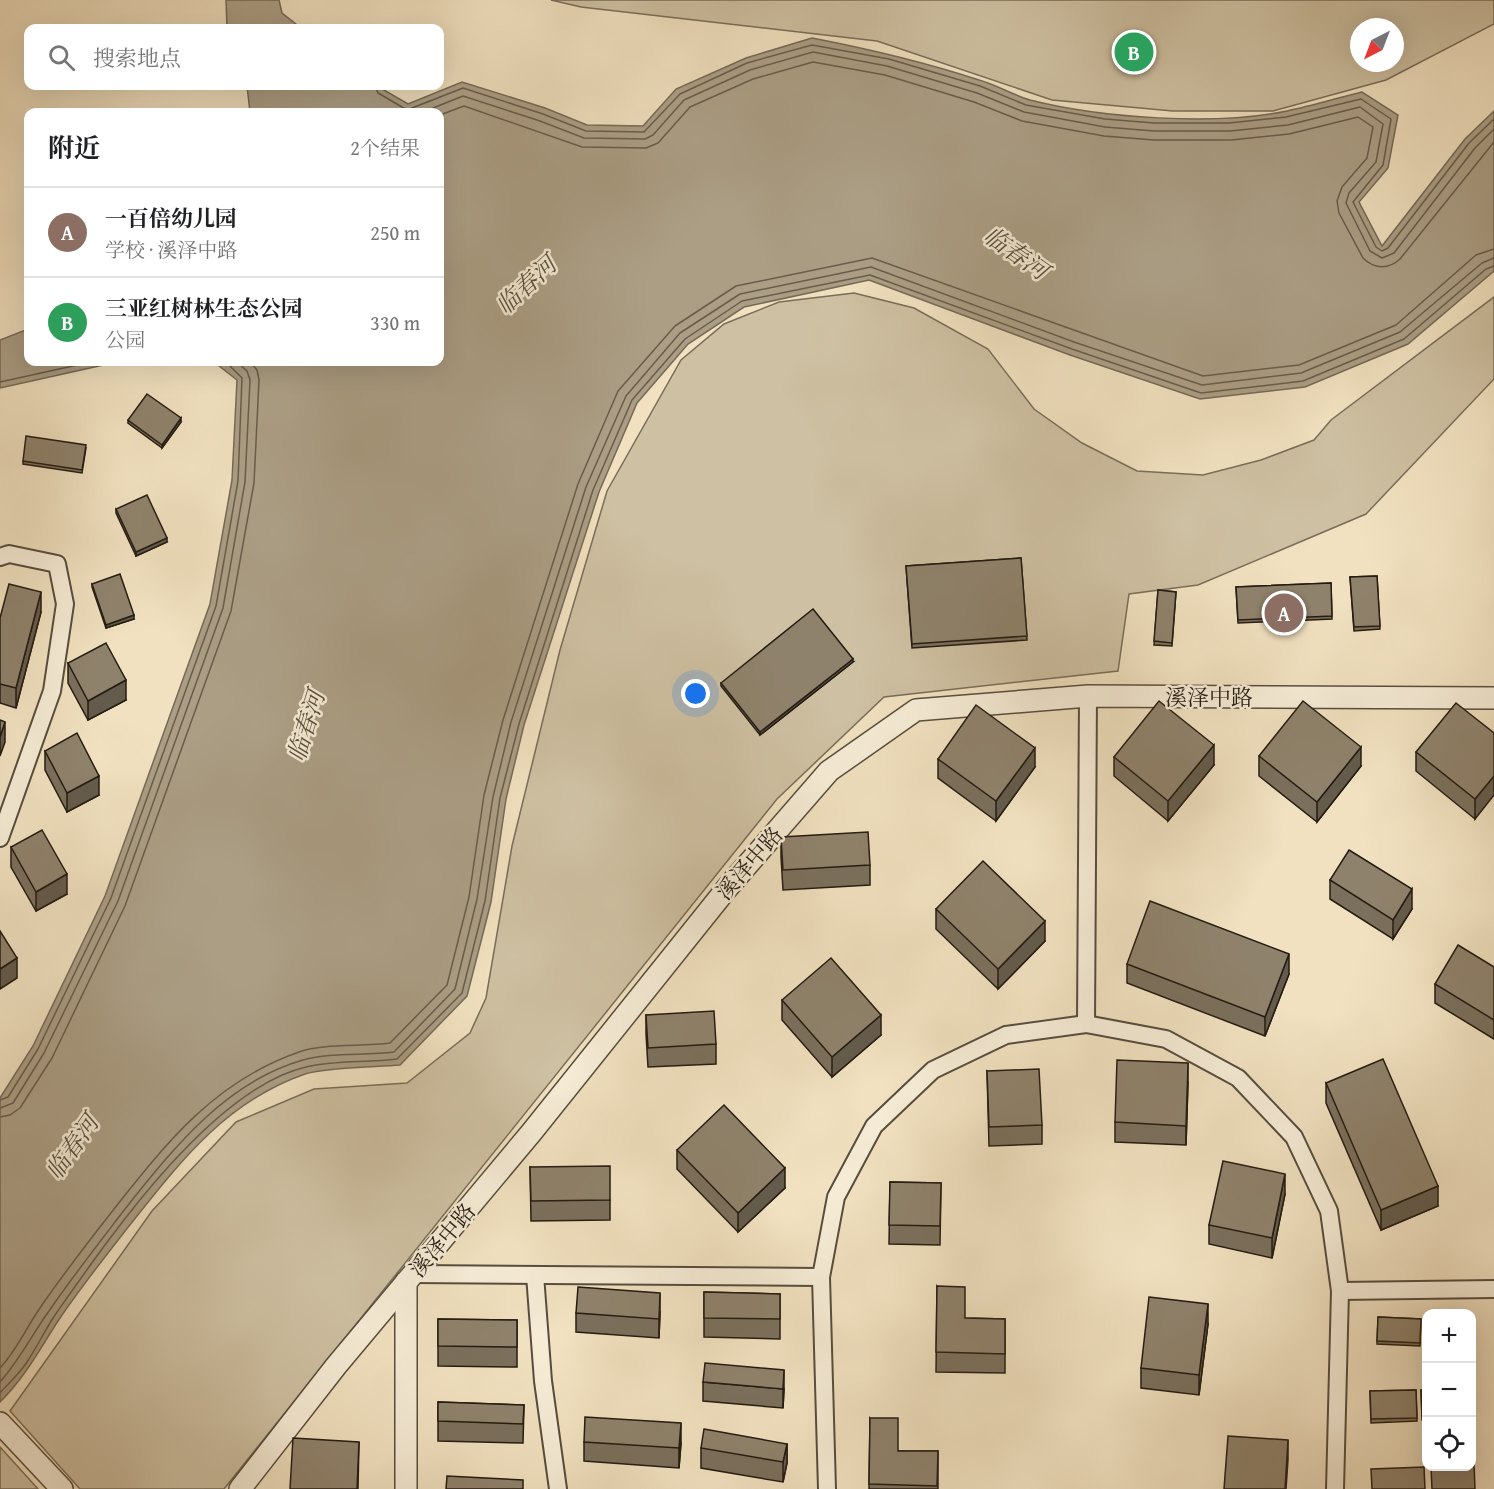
<!DOCTYPE html>
<html lang="zh">
<head>
<meta charset="utf-8">
<style>
	body { margin:0; font-family:"Gentium Book Plus","Noto Serif SC",serif; background:#f2f2f2; color:#202124 }
	.controls { position:absolute; right:18px; bottom:18px; display:grid; overflow:hidden; border-radius:12px; box-shadow:0 6px 24px #0002 }
	.controls button { width:54px; height:54px; display:grid; place-items:center; padding:0; border:0; border-bottom:2px solid #e0e0e0; background:#fff; color:#202124; font:30px sans-serif }
	.compass { position:absolute; left:1350px; top:18px; width:54px; height:54px; border-radius:50%; background:#fff; box-shadow:0 6px 24px #0002; rotate:222deg }
	.you { position:absolute; left:696px; top:694px; width:21px; height:21px; margin:-15px; border:4px solid #fff; border-radius:50%; background:#1a73e8; box-shadow:0 0 0 9px #1a73e833 }
	.badge { display:grid; place-items:center; width:39px; height:39px; border-radius:50%; background:#8f2418; color:#fff; font-size:20px; font-weight:700 }
	.pin { position:absolute; translate:-50% -50%; border:3px solid #fff; box-shadow:0 2px 6px #0006 }
	.list { margin:0; padding:0; list-style:none }
	h2 { display:flex; justify-content:space-between; align-items:center; height:78px; margin:0; padding:0 24px; font-size:26px }
	h2 small { font-size:20px; font-weight:400; color:#757577 }
	.list li { display:grid; grid-template-columns:39px 1fr auto; gap:18px; align-items:center; box-sizing:border-box; height:90px; padding:0 24px; border-top:2px solid #e0e0e0 }
	.list b { display:block; font-size:22px; white-space:nowrap }
	.list p { margin:0; font-size:20px; white-space:nowrap; color:#757577 }
	.list em { font-size:20px; font-style:normal; color:#757577 }
	.icon { flex:none; width:33px; height:33px; fill:none; stroke:currentColor; stroke-width:2; stroke-linecap:round; stroke-linejoin:round }
	.map { position:relative; flex:none; width:1494px; height:1489px; overflow:hidden }
	.search { position:absolute; background:#fff; box-shadow:0 6px 24px #0002; left:24px; top:24px; width:420px; height:66px; display:flex; align-items:center; gap:15px; box-sizing:border-box; padding:0 21px; border-radius:12px; color:#757577; font-size:22px }
	.panel { position:absolute; background:#fff; box-shadow:0 6px 24px #0002; left:24px; top:108px; width:420px; height:258px; border-radius:12px }
	.map>svg:first-child { display:block }
	.green { fill:#cec0a2; stroke:#796e5a; stroke-width:1.5; fill-rule:evenodd }
	.water { fill:#ab9e85; stroke:#756a57; stroke-width:1.5 }
	.lines { fill:none; stroke-linecap:round; stroke-linejoin:round }
	.shore { stroke:#685d4c; stroke-width:1.5 }
	.minor-casing { stroke:#574d3e; stroke-width:20 }
	.tertiary-casing { stroke:#574d3e; stroke-width:24 }
	.minor { stroke:#f6ecd6; stroke-width:16 }
	.tertiary { stroke:#f6ecd6; stroke-width:21 }
	.wall { fill:#7b705d; stroke:#241c12; stroke-width:1.5 }
	.shaded-wall { fill:#645b4c; stroke:#241c12; stroke-width:1.5 }
	.building { fill:#8f826c; stroke:#241c12; stroke-width:1.5 }
	.labels { text-anchor:middle; dominant-baseline:central; stroke-width:5; stroke-linejoin:round; paint-order:stroke }
	.street-label { font-size:22px; fill:#241c12; stroke:#f6ecd6 }
	.water-label { font-size:24px; font-style:italic; fill:#5a5040; stroke:#f6ecd6 }
</style>
</head>
<body>
<div class="map">
<svg width="1494" height="1489" viewBox="0 0 1494 1489">
	<rect width="100%" height="100%" fill="#f1e1c0"/>
	<filter id="stains"><feTurbulence type="fractalNoise" baseFrequency=".00333" numOctaves="4"/><feColorMatrix values="0 0 0 0 .2 0 0 0 0 .09 0 0 0 0 .02 0 0 0 .5 -.17"/></filter>
	<radialGradient id="worn" r=".72"><stop offset=".6" stop-color="#630" stop-opacity="0"/><stop offset="1" stop-color="#630" stop-opacity=".3"/></radialGradient>
	<g class="green">
		<path d="M551,0H1494V24L1386,80L1273,111H1173L1052,100L877,41L581,7ZM1359,27H1395V63H1359Z"/>
		<polygon points="854,293 914,308 988,349 1034,409 1082,443 1137,471 1203,475 1261,460 1314,440 1331,420 1494,297 1494,379 1366,514 1198,585 1129,594 1118,671 884,697 777,799 224,1489 80,1489 10,1411 152,1211 236,1122 314,1089 407,1083 470,1033 486,998 512,846 560,650 607,491 681,360 724,324 779,302"/>
		<polygon points="0,1447 38,1489 0,1489"/>
	</g>
	<g class="water">
		<polygon points="226,0 279,0 282,13 301,28 227,28"/>
		<path d="M812,38C869,49 924,62 979,80C997,85 1013,95 1030,100C1101,118 1215,126 1287,111C1312,106 1337,98 1362,92L1398,115L1388,168L1359,202L1382,246L1465,139L1494,111V271L1408,344L1305,387L1200,399L1070,355L869,280L744,307L688,344L637,403L599,492L524,725L506,799L491,902L467,996L400,1065C376,1067 325,1067 305,1074C225,1102 180,1162 129,1226C105,1257 80,1288 58,1321C39,1350 26,1376 0,1402V1098L33,1046L105,896L210,604L232,480L237,380L214,362H440V112H250L247,86H377L408,104L462,82L545,108L587,125L643,126L676,89L746,58Z"/>
		<polygon points="28,329 28,362 117,362 0,388 0,340"/>
	</g>
	<g class="lines">
		<g class="shore">
			<polyline points="375,86 378,93 407,110 463,88 543,114 586,131 644,132 680,94 747,63 812,45 889,59 980,86 1026,105 1105,119 1154,123 1229,123 1286,117 1361,99 1391,119 1383,165 1353,202 1376,247 1382,251 1388,248 1469,143 1494,119"/>
			<polyline points="423,112 463,96 540,121 584,138 645,139 653,135 684,100 750,70 813,52 887,66 977,93 1024,112 1105,127 1154,131 1230,131 1288,125 1360,107 1383,124 1376,162 1349,193 1346,203 1370,251 1382,258 1394,253 1475,148 1494,129"/>
			<path d="M440,115L464,106L582,147L646,148L658,143L690,107L753,79L813,62L885,75L974,102L1022,121L1104,136L1154,140H1231L1289,134L1358,117L1373,127L1367,158L1342,187L1337,201L1339,213L1363,258C1374,269 1388,270 1400,259L1494,142"/>
			<polyline points="0,382 91,362"/>
			<polyline points="0,1100 8,1097 38,1049 111,898 216,606 238,481 242,378 226,362"/>
			<polyline points="0,1108 13,1103 44,1053 118,901 223,608 245,482 250,380 247,371 237,362"/>
			<polyline points="0,1117 10,1115 20,1108 52,1058 125,906 231,611 254,483 259,380 257,370 250,362"/>
			<path d="M0,1368C17,1350 26,1328 40,1308C63,1274 89,1241 114,1209C167,1142 215,1081 299,1052C324,1043 362,1047 390,1043L447,985L469,897L484,795L503,720L578,484L618,391L675,326L736,286L872,258L1203,376L1299,365L1396,325L1476,255L1494,249"/>
			<path d="M0,1382C21,1358 31,1336 49,1311C73,1276 99,1243 125,1209C173,1149 225,1082 303,1060C331,1052 365,1056 394,1052L455,989L477,899L493,797L511,722L586,487L626,396L680,333L740,294L871,267L1074,342L1202,385L1301,373L1400,332L1482,263L1494,258"/>
			<path d="M0,1393C9,1383 20,1373 27,1362C37,1347 45,1330 55,1315C109,1238 211,1089 306,1067C335,1060 367,1063 397,1059L462,993L485,901L500,798L519,724L593,490L632,400L685,339L742,301L870,275L1072,349L1201,393L1303,381L1404,339L1486,269L1494,266"/>
		</g>
		<g class="minor-casing">
			<g id="minor">
				<polyline points="0,557 9,554 57,564 65,604 52,691 0,838"/>
				<polyline points="1086,1024 1088,696"/>
				<polyline points="413,1274 821,1277"/>
				<polyline points="535,1275 543,1381 558,1489"/>
				<polyline points="1340,1291 1494,1289"/>
				<polyline points="827,1489 821,1277 836,1197 874,1126 933,1070 1006,1035 1086,1024 1166,1039 1238,1078 1294,1137 1329,1211 1340,1291 1335,1489"/>
			</g>
		</g>
		<g class="tertiary-casing">
			<g id="tertiary">
				<polyline points="0,1423 62,1489"/>
				<polyline points="240,1489 336,1366 531,1133 728,887 829,771 916,710 1088,696 1494,698"/>
				<polyline points="406,1489 406,1282"/>
			</g>
		</g>
		<use href="#minor" class="minor"/>
		<use href="#tertiary" class="tertiary"/>
	</g>
	<g class="wall">
		<polygon points="128,420 181,422 162,448 128,423"/>
		<polygon points="86,448 82,473 23,464 23,461"/>
		<polygon points="116,509 167,542 136,556 116,513"/>
		<polygon points="1021,558 1027,640 912,648 906,566"/>
		<polygon points="1377,576 1380,629 1354,631 1350,577"/>
		<polygon points="1331,583 1332,619 1238,623 1236,587"/>
		<polygon points="92,584 134,619 106,628 92,587"/>
		<polygon points="1158,590 1176,592 1172,646 1154,645"/>
		<polygon points="41,612 16,708 0,703 0,618"/>
		<polygon points="853,662 760,735 721,686 721,683"/>
		<polygon points="68,663 126,700 88,720 68,683"/>
		<polygon points="1494,733 1475,819 1416,771 1416,752"/>
		<polygon points="45,751 99,795 67,812 45,770"/>
		<polygon points="1259,756 1361,766 1317,822 1259,776"/>
		<polygon points="1114,757 1214,765 1168,821 1114,776"/>
		<polygon points="938,759 1035,767 996,821 938,778"/>
		<polygon points="781,837 870,865 870,885 783,890 781,857"/>
		<polygon points="11,847 67,894 36,911 11,867"/>
		<polygon points="1330,880 1412,909 1393,939 1330,899"/>
		<polygon points="936,909 1045,941 998,989 936,929"/>
		<polygon points="1127,964 1289,974 1265,1036 1127,983"/>
		<polygon points="1494,967 1494,1039 1435,1003 1435,984"/>
		<polygon points="782,1000 881,1035 832,1077 782,1020"/>
		<polygon points="646,1015 716,1044 716,1064 648,1067 646,1034"/>
		<polygon points="987,1071 1042,1125 1042,1144 989,1146"/>
		<polygon points="1188,1082 1186,1145 1115,1142 1115,1122"/>
		<polygon points="1326,1083 1438,1206 1381,1230 1326,1103"/>
		<polygon points="677,1150 785,1188 738,1232 677,1169"/>
		<polygon points="530,1167 610,1200 610,1220 531,1221"/>
		<polygon points="890,1182 941,1183 940,1245 889,1244"/>
		<polygon points="1285,1194 1272,1258 1209,1244 1209,1225"/>
		<polygon points="937,1286 965,1318 1005,1319 1005,1373 936,1372"/>
		<polygon points="704,1292 780,1294 780,1339 704,1337"/>
		<polygon points="660,1312 659,1338 576,1332 576,1313"/>
		<polygon points="1378,1317 1421,1319 1420,1346 1377,1344"/>
		<polygon points="438,1319 517,1320 517,1367 438,1366"/>
		<polygon points="1208,1324 1199,1395 1141,1388 1141,1368"/>
		<polygon points="703,1382 784,1389 783,1408 703,1401"/>
		<polygon points="1416,1390 1417,1421 1371,1423 1370,1391"/>
		<polygon points="1421,1390 1426,1390 1426,1420 1422,1420"/>
		<polygon points="438,1402 524,1405 523,1443 438,1441"/>
		<polygon points="870,1418 898,1451 938,1451 938,1489 869,1489"/>
		<polygon points="584,1442 681,1443 679,1468 584,1461"/>
		<polygon points="787,1444 787,1463 783,1482 701,1468 701,1448"/>
	</g>
	<g class="shaded-wall">
		<polygon points="181,418 181,422 162,448 162,445"/>
		<polygon points="167,538 167,542 136,556 136,552"/>
		<polygon points="41,592 41,612 16,708 16,688"/>
		<polygon points="134,615 134,619 106,628 106,625"/>
		<polygon points="853,659 853,662 760,735 760,732"/>
		<polygon points="126,680 126,700 88,720 88,701"/>
		<polygon points="5,722 5,742 0,756 0,737"/>
		<polygon points="1214,745 1214,765 1168,821 1168,801"/>
		<polygon points="1361,747 1361,766 1317,822 1317,802"/>
		<polygon points="1035,748 1035,767 996,821 996,801"/>
		<polygon points="99,776 99,795 67,812 67,793"/>
		<polygon points="1494,776 1494,795 1475,819 1475,799"/>
		<polygon points="67,874 67,894 36,911 36,892"/>
		<polygon points="1412,889 1412,909 1393,939 1393,920"/>
		<polygon points="1045,921 1045,941 998,989 998,969"/>
		<polygon points="1289,954 1289,974 1265,1036 1265,1017"/>
		<polygon points="17,958 17,978 0,989 0,969"/>
		<polygon points="881,1015 881,1035 832,1077 832,1057"/>
		<polygon points="1188,1063 1188,1082 1186,1145 1186,1126"/>
		<polygon points="785,1168 785,1188 738,1232 738,1213"/>
		<polygon points="1285,1174 1285,1194 1272,1258 1272,1238"/>
		<polygon points="1438,1186 1438,1206 1381,1230 1381,1210"/>
		<polygon points="660,1293 660,1312 659,1338 659,1319"/>
		<polygon points="1208,1304 1208,1324 1199,1395 1199,1375"/>
		<polygon points="784,1370 784,1389 783,1408 783,1389"/>
		<polygon points="681,1423 681,1443 679,1468 679,1448"/>
		<polygon points="1288,1440 1288,1460 1286,1489 1285,1489"/>
		<polygon points="359,1442 358,1489 357,1489"/>
		<polygon points="787,1444 787,1463 783,1482 783,1462"/>
	</g>
	<g class="building">
		<polygon points="147,394 181,418 162,445 128,420"/>
		<polygon points="26,436 86,445 82,470 23,461"/>
		<polygon points="147,495 167,538 136,552 116,509"/>
		<polygon points="1021,558 1027,636 912,644 906,566"/>
		<polygon points="120,574 134,615 106,625 92,584"/>
		<polygon points="1377,576 1380,626 1354,627 1350,577"/>
		<polygon points="1331,583 1332,616 1238,620 1236,587"/>
		<polygon points="9,584 41,592 16,688 0,684 0,618"/>
		<polygon points="1158,590 1176,592 1172,643 1154,641"/>
		<polygon points="813,609 853,659 760,732 721,683"/>
		<polygon points="106,643 126,680 88,701 68,663"/>
		<polygon points="1159,701 1214,745 1168,801 1114,757"/>
		<polygon points="1303,701 1361,747 1317,802 1259,756"/>
		<polygon points="1456,703 1494,733 1494,776 1475,799 1416,752"/>
		<polygon points="976,705 1035,748 996,801 938,759"/>
		<polygon points="0,720 5,722 0,737"/>
		<polygon points="77,733 99,776 67,793 45,751"/>
		<polygon points="42,830 67,874 36,892 11,847"/>
		<polygon points="868,832 870,865 783,870 781,837"/>
		<polygon points="1349,850 1412,889 1393,920 1330,880"/>
		<polygon points="983,861 1045,921 998,969 936,909"/>
		<polygon points="1150,901 1289,954 1265,1017 1127,964"/>
		<polygon points="0,931 17,958 0,969"/>
		<polygon points="1458,945 1494,967 1494,1020 1435,984"/>
		<polygon points="831,958 881,1015 832,1057 782,1000"/>
		<polygon points="714,1011 716,1044 648,1048 646,1015"/>
		<polygon points="1383,1059 1438,1186 1381,1210 1326,1083"/>
		<polygon points="1117,1060 1188,1063 1186,1126 1115,1122"/>
		<polygon points="1039,1069 1042,1125 989,1127 987,1071"/>
		<polygon points="724,1105 785,1168 738,1213 677,1150"/>
		<polygon points="1223,1161 1285,1174 1272,1238 1209,1225"/>
		<polygon points="610,1166 610,1200 531,1201 530,1167"/>
		<polygon points="890,1182 941,1183 940,1226 889,1225"/>
		<polygon points="937,1286 965,1287 965,1318 1005,1319 1005,1354 936,1352"/>
		<polygon points="578,1287 660,1293 659,1319 576,1313"/>
		<polygon points="704,1292 780,1294 780,1319 704,1318"/>
		<polygon points="1149,1297 1208,1304 1199,1375 1141,1368"/>
		<polygon points="1378,1317 1421,1319 1420,1343 1377,1341"/>
		<polygon points="438,1319 517,1320 517,1347 438,1346"/>
		<polygon points="705,1363 784,1370 783,1389 703,1382"/>
		<polygon points="1416,1390 1417,1418 1371,1419 1370,1391"/>
		<polygon points="1421,1390 1426,1390 1426,1416 1422,1417"/>
		<polygon points="438,1402 524,1405 523,1424 438,1421"/>
		<polygon points="585,1417 681,1423 679,1448 584,1442"/>
		<polygon points="870,1418 898,1418 898,1451 938,1451 937,1486 869,1484"/>
		<polygon points="704,1429 787,1444 783,1462 701,1448"/>
		<polygon points="1228,1436 1288,1440 1285,1489 1224,1489"/>
		<polygon points="293,1438 359,1442 357,1489 290,1489"/>
		<polygon points="1472,1464 1474,1464 1475,1489 1432,1489 1431,1467 1472,1467"/>
		<polygon points="1424,1467 1425,1489 1372,1489 1371,1469"/>
		<polygon points="447,1476 523,1480 523,1489 446,1489"/>
	</g>
	<g class="labels">
		<g class="street-label">
			<text x="1209" y="697">溪泽中路</text>
			<text transform="translate(749 863) rotate(-49)">溪泽中路</text>
			<text transform="translate(442 1240) rotate(-50)">溪泽中路</text>
		</g>
		<g class="water-label">
			<text transform="translate(1016 253) rotate(35)">临春河</text>
			<text transform="translate(526 285) rotate(-43)">临春河</text>
			<text transform="translate(306 726) rotate(-73)">临春河</text>
			<text transform="translate(72 1147) rotate(-55)">临春河</text>
		</g>
	</g>
	<rect width="100%" height="100%" filter="url(#stains)"/>
	<rect width="100%" height="100%" fill="url(#worn)"/>
</svg>
<div class="controls">
<button>+</button>
<button>−</button>
<button><svg class="icon" aria-label="locate" viewBox="0 0 24 24"><circle cx="12" cy="12" r="6"/><path d="M12 2v4M12 18v4M2 12h4M18 12h4"/></svg></button>
</div>
<svg class="compass" viewBox="-18 -18 36 36"><path d="M0-13l5 13h-10z" fill="#e53935"/><path d="M0 13l5-13h-10z" fill="#757577"/></svg>
<div class="you"></div>
<div class="pin badge" style="left:1284px;top:613px;background:#8d6e63">A</div>
<div class="pin badge" style="left:1134px;top:52px;background:#2e9e5b">B</div>
<div class="search"><svg class="icon" aria-label="search" viewBox="0 0 24 24"><circle cx="10" cy="10" r="6"/><path d="M15 15l6 6"/></svg>搜索地点</div>
<section class="panel">
<h2>附近<small>2个结果</small></h2>
<ul class="list">
<li><span class="badge" style="background:#8d6e63">A</span><div><b>一百倍幼儿园</b><p>学校 · 溪泽中路</p></div><em>250 m</em></li>
<li><span class="badge" style="background:#2e9e5b">B</span><div><b>三亚红树林生态公园</b><p>公园</p></div><em>330 m</em></li>
</ul>
</section>
</div>
</body>
</html>
